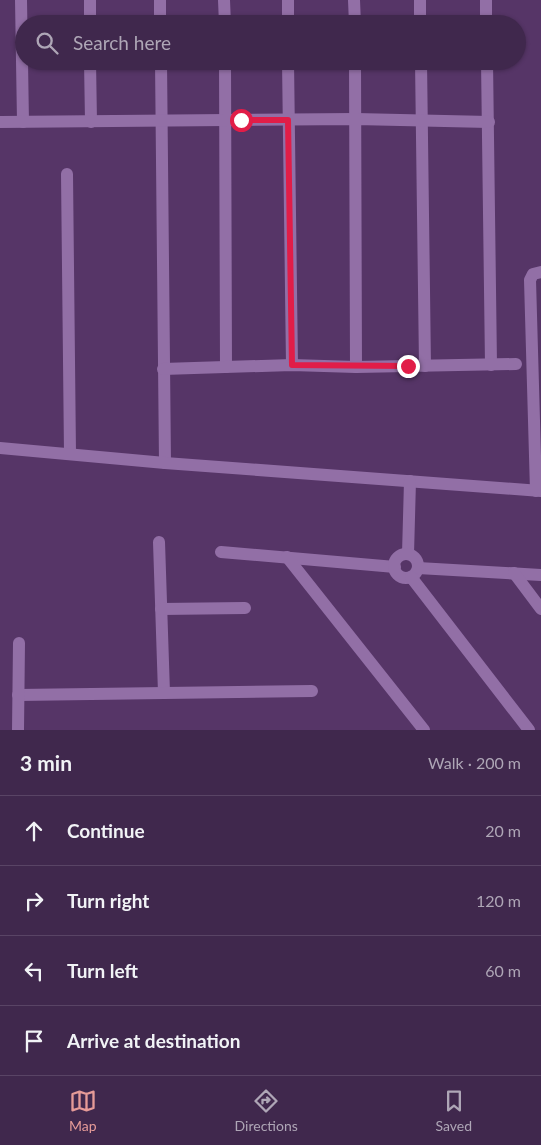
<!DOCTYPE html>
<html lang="en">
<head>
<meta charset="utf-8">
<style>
	body { margin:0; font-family:Lato,sans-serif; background:#473054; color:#f1f3f6 }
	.stop { position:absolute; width:15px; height:15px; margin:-11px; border:4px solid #e11d48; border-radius:50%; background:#fff }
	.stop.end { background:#e11d48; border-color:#fff; box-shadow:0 1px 5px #0008 }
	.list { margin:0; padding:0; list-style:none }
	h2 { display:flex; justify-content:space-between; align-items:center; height:65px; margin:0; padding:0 20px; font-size:21px }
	h2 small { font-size:16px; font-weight:400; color:#aea6b6 }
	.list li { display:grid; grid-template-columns:32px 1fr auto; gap:15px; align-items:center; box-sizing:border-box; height:70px; padding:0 20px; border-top:1px solid #594465 }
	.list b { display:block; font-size:19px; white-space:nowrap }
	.list em { font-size:16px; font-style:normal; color:#aea6b6 }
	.icon { flex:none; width:28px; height:28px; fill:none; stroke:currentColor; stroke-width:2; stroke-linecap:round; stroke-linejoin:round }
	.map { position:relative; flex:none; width:541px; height:730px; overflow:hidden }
	.search { position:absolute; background:#40284d; box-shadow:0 1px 4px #0004; left:15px; right:15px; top:15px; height:55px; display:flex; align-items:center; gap:12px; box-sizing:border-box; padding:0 18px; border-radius:28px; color:#aea6b6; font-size:19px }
	.sheet { height:345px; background:#40284d }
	nav { display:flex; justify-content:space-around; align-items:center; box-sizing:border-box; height:70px; border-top:1px solid #594465; background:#40284d; font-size:14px; color:#aea6b6 }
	nav a { display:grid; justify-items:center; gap:2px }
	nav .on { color:#e69b98 }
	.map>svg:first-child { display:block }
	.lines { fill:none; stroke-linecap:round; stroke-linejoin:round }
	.minor { stroke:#926fa6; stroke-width:12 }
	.route { stroke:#e11d48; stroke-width:6 }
</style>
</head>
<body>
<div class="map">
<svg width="541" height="730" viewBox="0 0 541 730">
	<rect width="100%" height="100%" fill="#563567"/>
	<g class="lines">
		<g class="minor">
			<polyline points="21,0 23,122"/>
			<polyline points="90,0 90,24"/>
			<polyline points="160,0 160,24"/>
			<polyline points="224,0 225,24"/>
			<polyline points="288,0 288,24"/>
			<polyline points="354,0 355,24"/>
			<polyline points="420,0 420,24"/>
			<polyline points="486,0 486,24"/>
			<polyline points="90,61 91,122"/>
			<polyline points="161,61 165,463"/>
			<polyline points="225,61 226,367"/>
			<polyline points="288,61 292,365"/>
			<polyline points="355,61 356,367"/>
			<polyline points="421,61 425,366"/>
			<polyline points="487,61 491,365"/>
			<polyline points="0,122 356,119 489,122"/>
			<polyline points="67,174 70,454"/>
			<polyline points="163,369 292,365 356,367 516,364"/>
			<polyline points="0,448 165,463 541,491"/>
			<polyline points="536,491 530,280 533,274 541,272"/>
			<polyline points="159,542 164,693"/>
			<polyline points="221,552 395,567"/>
			<polyline points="408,554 410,481"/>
			<circle cx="406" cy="566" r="12"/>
			<polyline points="287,557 424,730"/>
			<polyline points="418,568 541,575"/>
			<polyline points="514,573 541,609"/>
			<polyline points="411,577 529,730"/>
			<polyline points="161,609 245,608"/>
			<polyline points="18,695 312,691"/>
			<polyline points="18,730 19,643"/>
		</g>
	</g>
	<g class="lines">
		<polyline class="route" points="241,120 288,120 292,365 408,366"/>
	</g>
</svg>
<div class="stop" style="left:241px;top:120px"></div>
<div class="stop end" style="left:408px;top:366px"></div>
<div class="search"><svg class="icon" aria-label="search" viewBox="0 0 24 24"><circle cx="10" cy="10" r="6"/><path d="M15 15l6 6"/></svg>Search here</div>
</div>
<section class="sheet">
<h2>3 min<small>Walk · 200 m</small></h2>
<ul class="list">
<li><svg class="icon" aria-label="ahead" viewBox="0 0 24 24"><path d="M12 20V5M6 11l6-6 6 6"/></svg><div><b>Continue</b></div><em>20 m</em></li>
<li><svg class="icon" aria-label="right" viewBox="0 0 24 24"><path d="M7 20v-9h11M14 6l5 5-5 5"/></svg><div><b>Turn right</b></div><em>120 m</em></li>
<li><svg class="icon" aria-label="left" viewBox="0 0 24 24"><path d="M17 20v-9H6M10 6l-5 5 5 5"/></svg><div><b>Turn left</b></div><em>60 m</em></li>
<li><svg class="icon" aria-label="arrive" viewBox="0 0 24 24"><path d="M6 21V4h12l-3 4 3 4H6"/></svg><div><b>Arrive at destination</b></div></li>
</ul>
</section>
<nav>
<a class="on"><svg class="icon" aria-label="map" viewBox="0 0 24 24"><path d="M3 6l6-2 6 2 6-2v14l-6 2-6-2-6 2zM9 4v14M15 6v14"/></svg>Map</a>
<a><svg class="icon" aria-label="directions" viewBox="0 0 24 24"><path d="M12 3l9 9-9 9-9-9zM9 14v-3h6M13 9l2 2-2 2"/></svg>Directions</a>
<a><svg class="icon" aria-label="saved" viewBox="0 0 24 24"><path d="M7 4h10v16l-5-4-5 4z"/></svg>Saved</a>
</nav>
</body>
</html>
